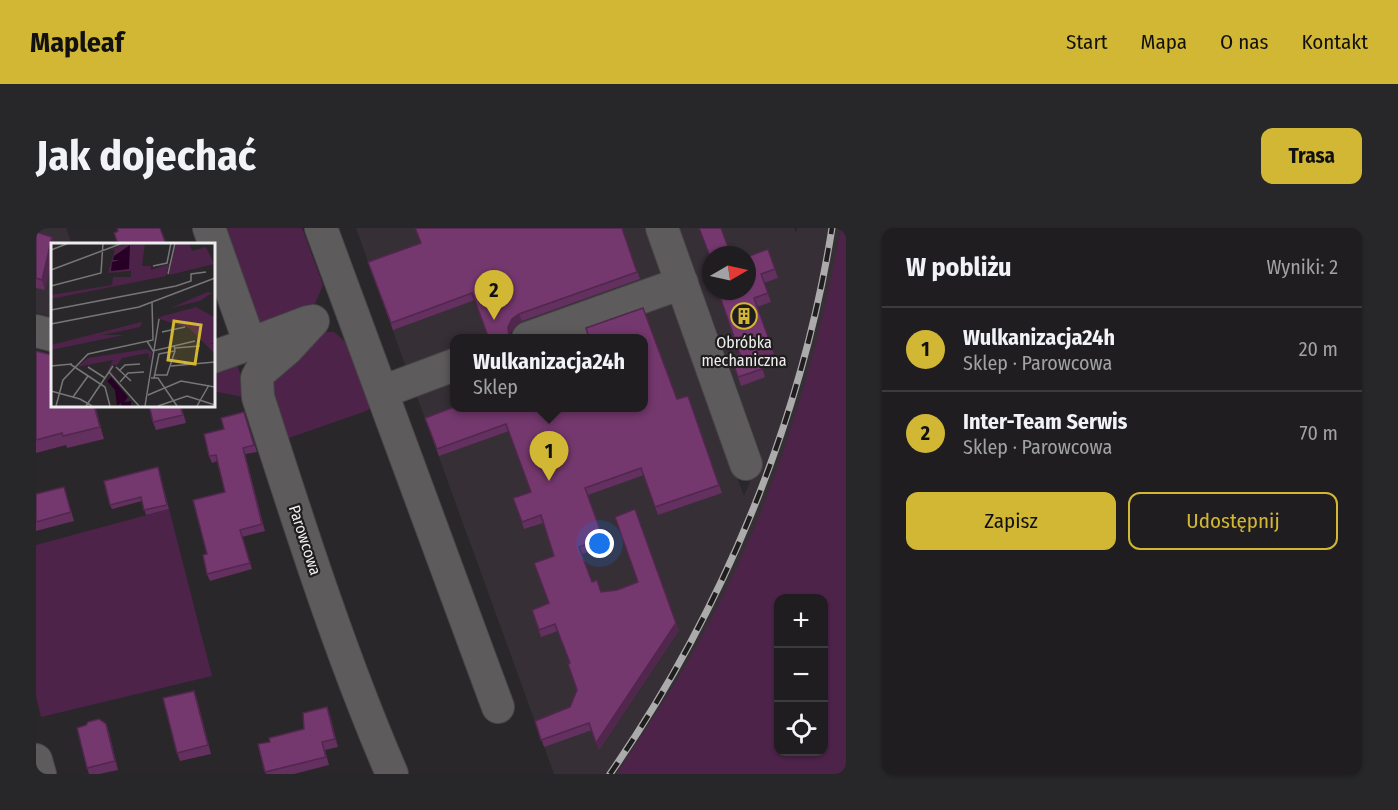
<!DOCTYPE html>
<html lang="pl">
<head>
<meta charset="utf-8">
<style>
	body { margin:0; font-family:"Fira Sans Condensed",sans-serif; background:#272628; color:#f1f3f6 }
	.controls { position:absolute; right:18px; bottom:18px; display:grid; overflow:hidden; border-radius:12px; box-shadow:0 2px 4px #0004 }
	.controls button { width:54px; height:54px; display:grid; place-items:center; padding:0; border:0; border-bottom:2px solid #3c3b3d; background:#1f1d1f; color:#f1f3f6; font:30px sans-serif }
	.compass { position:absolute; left:666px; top:18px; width:54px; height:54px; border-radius:50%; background:#1f1d1f; box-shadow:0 2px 4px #0004; rotate:81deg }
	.you { position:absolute; left:564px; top:316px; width:21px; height:21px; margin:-15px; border:4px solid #fff; border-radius:50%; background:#1a73e8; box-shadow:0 0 0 9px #1a73e833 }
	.badge { display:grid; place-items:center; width:39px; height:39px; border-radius:50%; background:#d2b735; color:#111; font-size:20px; font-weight:700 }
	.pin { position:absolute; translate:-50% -50px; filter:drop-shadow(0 2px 3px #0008) }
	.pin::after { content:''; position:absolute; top:32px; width:21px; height:18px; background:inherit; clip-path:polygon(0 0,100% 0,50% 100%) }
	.popup { position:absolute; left:414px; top:106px; width:198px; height:78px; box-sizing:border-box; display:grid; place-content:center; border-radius:12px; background:#1f1d1f; filter:drop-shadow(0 2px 4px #0005); font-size:20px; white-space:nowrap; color:#a1a2a4 }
	.popup b { font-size:22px; color:#f1f3f6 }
	.popup::after { content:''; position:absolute; left:50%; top:100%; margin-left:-12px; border:12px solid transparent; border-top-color:#1f1d1f }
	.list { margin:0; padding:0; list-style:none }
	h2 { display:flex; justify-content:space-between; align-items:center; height:78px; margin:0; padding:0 24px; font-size:26px }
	h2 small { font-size:20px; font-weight:400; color:#a1a2a4 }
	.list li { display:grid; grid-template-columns:39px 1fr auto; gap:18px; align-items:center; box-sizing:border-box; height:84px; padding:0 24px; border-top:2px solid #3c3b3d }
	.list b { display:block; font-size:22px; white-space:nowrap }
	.list p { margin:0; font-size:20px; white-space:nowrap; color:#a1a2a4 }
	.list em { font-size:20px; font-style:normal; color:#a1a2a4 }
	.actions { display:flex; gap:12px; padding:18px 24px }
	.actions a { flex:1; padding:14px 0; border:2px solid #d2b735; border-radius:12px; text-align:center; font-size:21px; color:#d2b735 }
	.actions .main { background:#d2b735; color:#111 }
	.icon { flex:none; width:33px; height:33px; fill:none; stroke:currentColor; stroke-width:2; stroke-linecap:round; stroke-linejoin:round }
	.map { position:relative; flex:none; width:810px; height:546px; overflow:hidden; border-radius:12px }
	header { display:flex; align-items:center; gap:36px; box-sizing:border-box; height:84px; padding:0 30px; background:#d2b735; color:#111 }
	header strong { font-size:28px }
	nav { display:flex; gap:33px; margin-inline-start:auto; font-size:21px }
	.intro { display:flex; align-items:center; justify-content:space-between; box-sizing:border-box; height:144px; padding:0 36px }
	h1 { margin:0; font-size:42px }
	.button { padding:15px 27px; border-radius:12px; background:#d2b735; color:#111; font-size:21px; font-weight:700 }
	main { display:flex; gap:36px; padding:0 36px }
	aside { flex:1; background:#1f1d1f; border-radius:12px; box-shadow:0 2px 4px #0004 }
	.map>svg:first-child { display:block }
	.built { fill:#362f35; fill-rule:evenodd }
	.green { fill:#4d234a; fill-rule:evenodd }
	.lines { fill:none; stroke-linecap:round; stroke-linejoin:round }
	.minor-casing { stroke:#474547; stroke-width:34 }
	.minor { stroke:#5e5b5d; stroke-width:32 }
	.rail-casing { stroke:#acabac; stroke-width:7 }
	.rail { stroke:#201d1f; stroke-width:4.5; stroke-dasharray:14; stroke-linecap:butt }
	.wall { fill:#64305f }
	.shaded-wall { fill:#51274d }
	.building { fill:#74386e; stroke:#51274d; stroke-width:1.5 }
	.labels { text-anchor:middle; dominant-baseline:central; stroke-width:4.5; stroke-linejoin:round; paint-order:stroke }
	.poi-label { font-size:16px; fill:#efeeef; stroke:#201d1f }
	.street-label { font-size:16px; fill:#efeeef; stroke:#201d1f }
	.inset-road { fill:none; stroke:#787778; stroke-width:1.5 }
	.view { fill:#d2b735; fill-opacity:0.15; stroke:#d2b735; stroke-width:3 }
	.inset-edge { fill:none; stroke:#efeeef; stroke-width:3 }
</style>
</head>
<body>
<header>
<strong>Mapleaf</strong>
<nav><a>Start</a><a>Mapa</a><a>O nas</a><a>Kontakt</a></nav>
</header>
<div class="intro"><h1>Jak dojechać</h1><a class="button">Trasa</a></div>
<main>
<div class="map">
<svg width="810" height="546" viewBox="0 0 810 546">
	<rect width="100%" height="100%" fill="#292729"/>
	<g class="built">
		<polygon points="0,0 30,0 36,16 16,16 16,89 0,85"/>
		<polygon points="320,0 609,0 628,50 457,110 418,110 418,124 371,142"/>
		<path d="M644,0H758L760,5L761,0H810V113L631,546H518L380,166L418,152V180H608V110H533L634,69L708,268L725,227ZM675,27H711V63H675Z"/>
	</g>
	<g class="green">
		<polygon points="187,0 266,0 287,57 279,76 221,96"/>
		<path d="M805,0H810V546H581C612,498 644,450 671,399C738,275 780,138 805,0ZM788,370V524H742V370Z"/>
		<polygon points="288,104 298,104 311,115 335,180 330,183 250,211 229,150 262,117"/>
		<polygon points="199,130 212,170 177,163 177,137"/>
		<polygon points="133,281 176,448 5,489 0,468 0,317"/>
	</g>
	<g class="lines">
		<g class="minor-casing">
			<g id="minor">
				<polyline points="173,0 214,116 272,94"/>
				<polyline points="285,0 462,479"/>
				<polyline points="626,0 710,236"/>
				<path d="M277,93L252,120L224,144L221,150L222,169C263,296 303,423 356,546"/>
				<polyline points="0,103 16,107"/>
				<polyline points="492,110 646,55"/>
				<polyline points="177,129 214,116"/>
				<polyline points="346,164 418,137"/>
				<polyline points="0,532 4,546"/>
			</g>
		</g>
		<use href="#minor" class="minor"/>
		<g class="rail-casing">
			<path id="rail" d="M574,546C686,384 765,195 796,0"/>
		</g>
		<use href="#rail" class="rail"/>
	</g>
	<g class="wall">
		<polygon points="586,0 604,51 486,93 479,98 474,106 439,72 357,102 332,34 385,15"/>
		<polygon points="0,4 16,9 19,16 16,16 9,62 0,60"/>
		<polygon points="732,21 742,50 728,55 735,74 721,79 738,126 723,131 729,149 705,158 695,129 704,126 682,63"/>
		<polygon points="0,123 16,177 59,177 68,211 31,220 30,217 0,225"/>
		<polygon points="652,168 686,265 622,287 608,247 552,267 570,317 546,326 556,354 565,364 643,402 563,522 556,502 508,519 499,493 534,479 541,462 534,435 522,403 505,409 496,382 513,375 518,328 507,295 488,301 477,270 495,264 473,203 403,228 389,190 641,171"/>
		<polygon points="145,177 150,195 120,202 117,194"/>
		<polygon points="208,184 221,224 209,226 229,303 206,309 216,341 174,353 171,346 171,326 189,264 181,233 176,235 173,228 188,201"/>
		<polygon points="122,239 133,281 110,287 106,273 76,281 74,277"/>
		<polygon points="28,259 38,293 0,303 0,266"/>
		<polygon points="161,471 175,526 144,533 141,525"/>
		<polygon points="294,487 302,519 289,522 293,537 258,546 230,546 222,516 234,514 268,501"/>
		<polygon points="70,496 73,504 82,542 63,546 53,546 51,540"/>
	</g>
	<g class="shaded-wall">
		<polygon points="16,9 19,16 16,16 16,34 9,62 6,52"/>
		<polygon points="483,86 486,93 479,98 474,106 475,111 473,111 472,99 476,91"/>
		<polygon points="58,177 59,177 68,211 64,199"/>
		<polygon points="207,220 209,226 229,303 226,296"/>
		<polygon points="599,281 643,402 563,522 560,515 640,395"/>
		<polygon points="158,463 161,471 175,526 172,517"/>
		<polygon points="291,479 294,487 302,519 299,511"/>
		<polygon points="70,496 73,504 82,542 79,533"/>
	</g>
	<g class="building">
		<polygon points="81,0 124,0 130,16 82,16 78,5 82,3"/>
		<polygon points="379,0 586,0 601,44 483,86 476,91 472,99 473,111 453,111 436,65 355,95 332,34 385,15"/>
		<polygon points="663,0 685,0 695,27 675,27 675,31"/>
		<polygon points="0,4 16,9 6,52 0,50"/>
		<polygon points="732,21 739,41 725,46 732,65 718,70 735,117 720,123 726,141 702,149 695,129 704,126 682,63 711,63 711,29"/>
		<polygon points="607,80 641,171 652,168 683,257 619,279 605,240 549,260 567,310 543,319 556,354 561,352 565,364 581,362 602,354 579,289 599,281 640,395 560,515 553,495 505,512 499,493 534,479 541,462 532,436 534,435 519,396 503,402 496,382 513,375 498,335 518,328 505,287 486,294 477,270 495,264 470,196 401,221 389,190 418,179 608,180 608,111 551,111 553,110 550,100"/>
		<polygon points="0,123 16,127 16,177 58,177 64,199 27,208 26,205 0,212"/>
		<polygon points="113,177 144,177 147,187 117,194"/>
		<polygon points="208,184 218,217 207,220 226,296 204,302 214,335 171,346 167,327 171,326 157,272 189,264 180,227 173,228 168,206 188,201 185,190"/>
		<polygon points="122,239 131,277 108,282 105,269 74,277 68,253"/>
		<polygon points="28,259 35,284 0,294 0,266"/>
		<polygon points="158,463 172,517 141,525 127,470"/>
		<polygon points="291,479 299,511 286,514 290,529 229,544 222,516 234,514 233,510 268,501 267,485"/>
		<polygon points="63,491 70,496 79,533 51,540 41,500 50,497 52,494"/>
	</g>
	<defs>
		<g id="building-ring" transform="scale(1.35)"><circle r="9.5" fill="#201d1f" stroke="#d2b735" stroke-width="1.5"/><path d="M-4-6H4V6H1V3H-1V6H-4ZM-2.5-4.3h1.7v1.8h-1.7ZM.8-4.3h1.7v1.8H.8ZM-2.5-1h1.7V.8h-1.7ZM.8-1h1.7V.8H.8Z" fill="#d2b735"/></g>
	</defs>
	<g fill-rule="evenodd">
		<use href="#building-ring" x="708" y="88"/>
	</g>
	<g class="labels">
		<g class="poi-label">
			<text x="708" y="114">Obróbka<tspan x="708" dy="18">mechaniczna</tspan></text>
		</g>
		<g class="street-label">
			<text transform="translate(269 312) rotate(72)">Parowcowa</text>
		</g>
	</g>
	<g transform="translate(15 15)">
		<rect width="164" height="164" fill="#292729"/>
		<path d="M76,0H94L91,23H100V27L118,21L115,33L0,56V52L61,42L62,34H80V28L57,30L64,7H59ZM125,0H138L141,8L155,4L163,21L118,32ZM156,49L161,50L149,58L120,65ZM145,64L163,74V100L158,101H163V110L138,85L105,75ZM102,76L91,79L89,84L51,92H73L0,107V102ZM96,106L101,109L99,117L97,110L71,115L65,123L63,121L59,127L69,137L57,127L62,117L26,124L37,115Z" fill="#4d234a"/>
		<path d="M79,2L78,26L60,28L61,19L69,17H62L63,13ZM60,134L77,154L73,159L80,158V163H71L70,160L66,163L64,147L56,138Z" fill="#280026"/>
		<path class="inset-road" d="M0,7L18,0M102,23L116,20L120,0M0,27L72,0M117,31L124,0M0,43L50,30L52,0M0,67L125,43L140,38V31L155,29M0,81L88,64L164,35M111,89L134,84M96,98L102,108L144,98M124,105L149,103M19,121L54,144L59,163M0,123L21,121M120,123L164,119M37,124L54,135M65,124L80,138M69,127L74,122L89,121M58,129L88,163M104,132H116L124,108M100,135H107L126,163M103,135L108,111L124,108L123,102M69,139L77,130L93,129M0,148L29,156L41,163M97,152L130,138L164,144M22,154L37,133M5,163L12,137L37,111L102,97L101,59M35,163L62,123M94,163L108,76M107,163L136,153L164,162M146,163L158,142"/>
		<path class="view" d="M123,78L150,82L144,121L117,117Z"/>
		<rect width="164" height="164" class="inset-edge"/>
	</g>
</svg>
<div class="controls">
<button>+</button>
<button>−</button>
<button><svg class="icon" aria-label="locate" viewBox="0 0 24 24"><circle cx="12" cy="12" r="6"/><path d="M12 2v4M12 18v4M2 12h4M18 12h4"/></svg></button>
</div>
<svg class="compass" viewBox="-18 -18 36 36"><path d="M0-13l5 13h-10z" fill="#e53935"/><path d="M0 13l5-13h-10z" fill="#a1a2a4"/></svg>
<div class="you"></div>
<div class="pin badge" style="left:513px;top:253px">1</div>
<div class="popup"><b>Wulkanizacja24h</b>Sklep</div>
<div class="pin badge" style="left:458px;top:92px">2</div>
</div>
<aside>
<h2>W pobliżu<small>Wyniki: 2</small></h2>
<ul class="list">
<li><span class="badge">1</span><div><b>Wulkanizacja24h</b><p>Sklep · Parowcowa</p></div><em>20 m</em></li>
<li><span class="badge">2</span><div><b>Inter-Team Serwis</b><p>Sklep · Parowcowa</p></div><em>70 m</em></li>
</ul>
<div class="actions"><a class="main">Zapisz</a><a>Udostępnij</a></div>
</aside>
</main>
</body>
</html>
